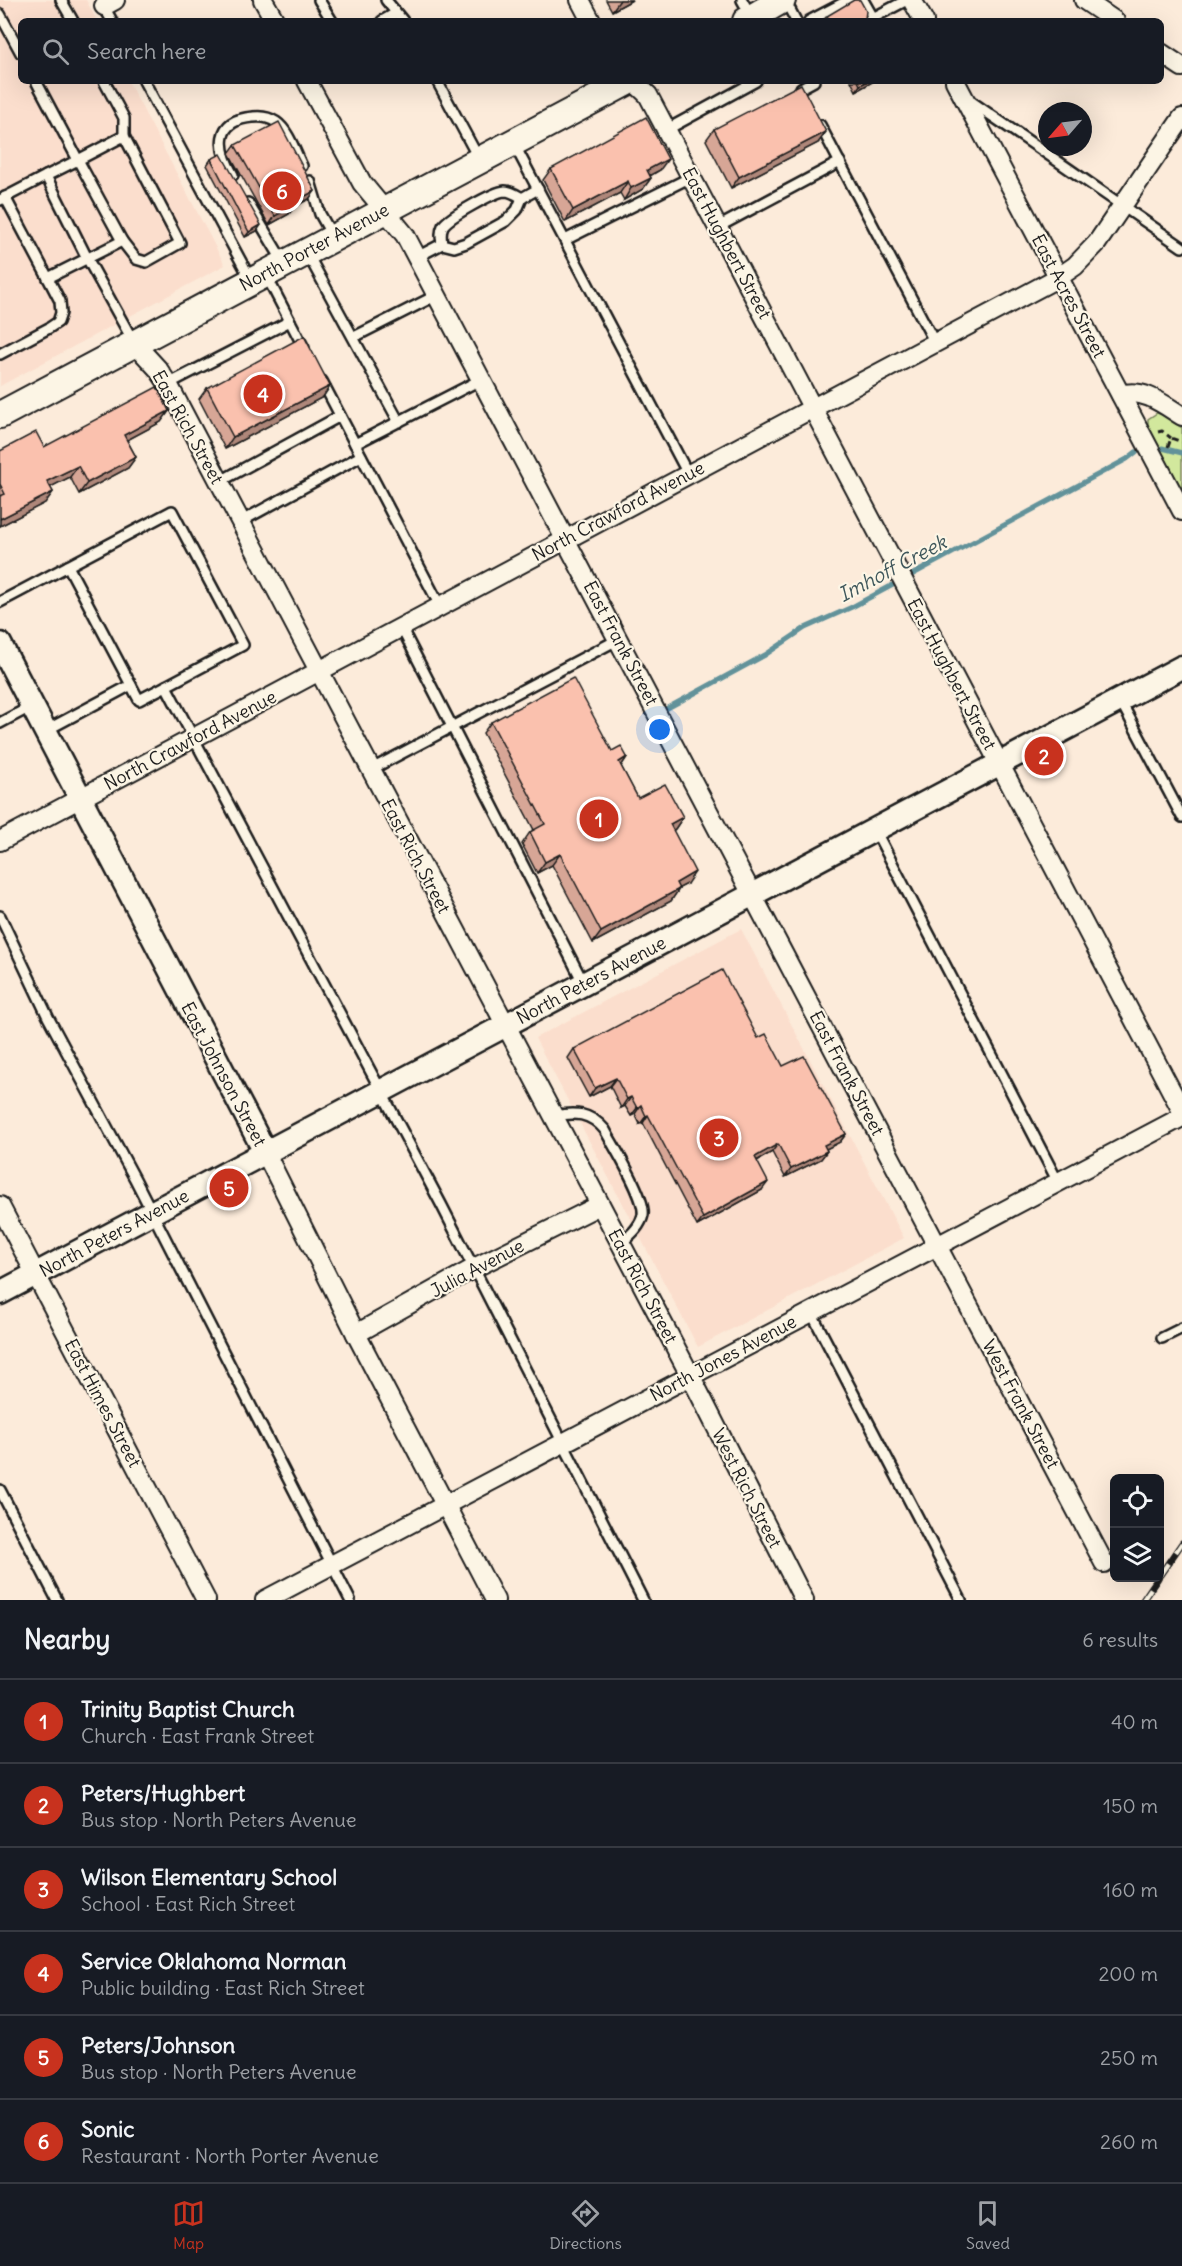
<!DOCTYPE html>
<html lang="en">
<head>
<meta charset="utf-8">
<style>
	body { margin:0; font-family:Delius,sans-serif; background:#242831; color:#f1f3f6 }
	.controls { position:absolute; right:18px; bottom:18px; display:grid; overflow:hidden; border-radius:9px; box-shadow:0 6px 24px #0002 }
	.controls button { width:54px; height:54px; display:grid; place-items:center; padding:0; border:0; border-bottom:2px solid #363941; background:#171b24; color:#f1f3f6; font:30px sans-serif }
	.compass { position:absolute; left:1038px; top:102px; width:54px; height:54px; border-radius:50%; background:#171b24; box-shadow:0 6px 24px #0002; rotate:242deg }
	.you { position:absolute; left:660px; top:730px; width:21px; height:21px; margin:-15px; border:4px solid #fff; border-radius:50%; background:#1a73e8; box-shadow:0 0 0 9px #1a73e833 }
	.badge { display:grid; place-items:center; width:39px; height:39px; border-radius:50%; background:#c8321e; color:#fff; font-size:20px; font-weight:700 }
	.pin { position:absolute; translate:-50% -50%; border:3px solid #fff; box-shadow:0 2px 6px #0006 }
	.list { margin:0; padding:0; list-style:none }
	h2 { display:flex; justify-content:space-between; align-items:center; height:78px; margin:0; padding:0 24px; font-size:26px }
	h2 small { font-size:20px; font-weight:400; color:#9ea1a6 }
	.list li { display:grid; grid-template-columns:39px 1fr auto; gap:18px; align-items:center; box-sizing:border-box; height:84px; padding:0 24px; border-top:2px solid #363941 }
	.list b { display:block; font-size:22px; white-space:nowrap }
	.list p { margin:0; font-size:20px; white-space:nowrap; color:#9ea1a6 }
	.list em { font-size:20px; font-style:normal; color:#9ea1a6 }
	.icon { flex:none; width:33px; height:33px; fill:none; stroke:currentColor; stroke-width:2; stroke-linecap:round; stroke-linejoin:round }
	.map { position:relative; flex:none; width:1182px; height:1600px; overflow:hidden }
	.search { position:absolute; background:#171b24; box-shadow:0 6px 24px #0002; left:18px; right:18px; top:18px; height:66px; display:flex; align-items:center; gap:15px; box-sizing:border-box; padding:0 21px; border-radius:9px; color:#9ea1a6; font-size:22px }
	.sheet { height:582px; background:#171b24 }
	nav { display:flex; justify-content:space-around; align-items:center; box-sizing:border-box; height:84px; border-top:2px solid #363941; background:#171b24; font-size:16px; color:#9ea1a6 }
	nav a { display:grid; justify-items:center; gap:3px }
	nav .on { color:#c8321e }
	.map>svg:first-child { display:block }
	.built { fill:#fbdecd }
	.green { fill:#d2e89d; stroke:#77825c; stroke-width:1.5 }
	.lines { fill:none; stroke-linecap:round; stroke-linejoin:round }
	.stream { stroke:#62929a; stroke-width:5 }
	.service-casing { stroke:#1c1c1c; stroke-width:14 }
	.minor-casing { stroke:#1c1c1c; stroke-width:22 }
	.tertiary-casing { stroke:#1c1c1c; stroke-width:27 }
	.secondary-casing { stroke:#1c1c1c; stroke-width:30 }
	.path { stroke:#1c1c1c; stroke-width:3; stroke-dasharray:6 4.5; stroke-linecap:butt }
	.service { stroke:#fcf5e5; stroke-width:9 }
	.minor { stroke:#fcf5e5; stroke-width:18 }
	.tertiary { stroke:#fcf5e5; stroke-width:22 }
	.secondary { stroke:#fcf5e5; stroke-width:26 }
	.rail-casing { stroke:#1c1c1c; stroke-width:7 }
	.rail { stroke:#fcf5e5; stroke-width:4.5; stroke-dasharray:14; stroke-linecap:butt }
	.wall { fill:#d7a696; stroke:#1c1c1c; stroke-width:1.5 }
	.shaded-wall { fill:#af877a; stroke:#1c1c1c; stroke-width:1.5 }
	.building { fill:#fac1ae; stroke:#1c1c1c; stroke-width:1.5 }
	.labels { text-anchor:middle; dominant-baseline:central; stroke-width:4.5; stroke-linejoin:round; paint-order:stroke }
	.street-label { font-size:18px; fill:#1c1c1c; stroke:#fcf5e5 }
	.water-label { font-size:20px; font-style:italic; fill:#3f575b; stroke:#fcf5e5 }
</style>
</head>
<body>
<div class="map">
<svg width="1182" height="1600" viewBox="0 0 1182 1600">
	<rect width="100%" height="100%" fill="#fcebda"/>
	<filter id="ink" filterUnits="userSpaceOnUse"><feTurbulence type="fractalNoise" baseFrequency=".0167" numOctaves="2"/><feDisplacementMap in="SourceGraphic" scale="12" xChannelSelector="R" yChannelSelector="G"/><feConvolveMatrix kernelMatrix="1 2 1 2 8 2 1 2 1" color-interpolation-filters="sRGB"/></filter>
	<g filter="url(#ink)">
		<g class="built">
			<polygon points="0,0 86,0 97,21 21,21 21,81 128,81 225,265 0,386"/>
			<polygon points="741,929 904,1238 698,1347 535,1038"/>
		</g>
		<polygon class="green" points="1157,413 1163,415 1182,428 1182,489 1148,427 1148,419"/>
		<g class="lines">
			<g class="stream">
				<polyline points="1162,448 1182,453"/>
				<polyline points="662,711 765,655 805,628 852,607 1127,459 1136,452"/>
			</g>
			<g class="service-casing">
				<g id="service">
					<polyline points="61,0 73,21"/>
					<polyline points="319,0 332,21"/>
					<polyline points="386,0 403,21"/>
					<polyline points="742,0 751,16"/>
					<polyline points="785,0 796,21"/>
					<polyline points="863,0 875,21"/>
					<polyline points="103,5 112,21"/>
					<polyline points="0,14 21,53"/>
					<polyline points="382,21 396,13"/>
					<polyline points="809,21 849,0"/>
					<polyline points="867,21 907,0"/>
					<polyline points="36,81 78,160 124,136 124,118 104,81"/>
					<polyline points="144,81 251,280"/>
					<polyline points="437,81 479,159"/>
					<polyline points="801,88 814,81"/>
					<polyline points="969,100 1182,247"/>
					<polyline points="820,125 935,343"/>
					<polyline points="666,130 756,81"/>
					<polyline points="514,144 688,474"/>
					<path d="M233,175C218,149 214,120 253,117C261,116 269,117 276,122C289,131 295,152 302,166"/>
					<polyline points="46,176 78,160 122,241"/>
					<polyline points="310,181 320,214 333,237"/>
					<polyline points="0,200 46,176 87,258 133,341"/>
					<polyline points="248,203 284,263"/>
					<polyline points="718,227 840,162"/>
					<polyline points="565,240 691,177"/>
					<path d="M442,244C441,237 440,232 443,226C449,217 493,192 505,191C511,191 517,195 522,198"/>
					<polyline points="307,253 399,422"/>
					<polyline points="417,257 442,244 454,247 466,243 506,221 517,210 522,198 538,189"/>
					<polyline points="266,275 304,348"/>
					<polyline points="48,278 122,241 136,259 146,262 180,243 124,136"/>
					<polyline points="354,337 437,295"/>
					<polyline points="0,354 49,328 58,322 61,313 60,301 48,278 5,197"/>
					<polyline points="322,381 440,606"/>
					<polyline points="168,384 290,321"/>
					<polyline points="355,444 482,379"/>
					<polyline points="219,482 340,416"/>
					<polyline points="240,522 361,456"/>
					<polyline points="68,566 131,685"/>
					<polyline points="0,602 172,511 243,645 166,686 441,1204 643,1600"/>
					<polyline points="401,627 584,984"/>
					<polyline points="1120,700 1182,817"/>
					<polyline points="0,723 32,706"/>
					<polyline points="45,731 131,685 139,700 166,686"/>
					<polyline points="370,770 619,639"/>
					<polyline points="875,830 1058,1182"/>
					<polyline points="0,916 48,1017 135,1179 350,1600"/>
					<path d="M554,1116C575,1112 590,1112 605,1130C614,1147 646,1198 643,1215C640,1228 629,1236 620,1244"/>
					<polyline points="811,1312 961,1600"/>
					<polyline points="1162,1338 1182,1328"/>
					<polyline points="0,1490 57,1600"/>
				</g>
			</g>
			<g class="minor-casing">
				<g id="minor">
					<polyline points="263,0 275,21"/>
					<polyline points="580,0 591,21"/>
					<polyline points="912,0 924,21"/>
					<polyline points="1084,0 1115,21"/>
					<polyline points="104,6 115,0"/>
					<polyline points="1161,53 1182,67"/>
					<polyline points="307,81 362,183 405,235 1104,1563"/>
					<polyline points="633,81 648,95 1182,1111"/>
					<polyline points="955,81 1182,511"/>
					<polyline points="134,343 158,369 168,384 690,1375 804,1600"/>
					<path d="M1121,395C1144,388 1163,404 1182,416"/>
					<polyline points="0,841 1059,277 1075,266 1097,243 1182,118"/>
					<polyline points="265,1152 356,1334 495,1600"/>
					<polyline points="0,1206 206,1600"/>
					<polyline points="356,1334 474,1268 600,1205"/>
					<polyline points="265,1600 1182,1117"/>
				</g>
			</g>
			<g class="tertiary-casing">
				<g id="tertiary">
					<polyline points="0,644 265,1152"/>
					<polyline points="0,1293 1182,667"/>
				</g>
			</g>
			<g class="secondary-casing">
				<g id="secondary">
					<polyline points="746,21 782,0"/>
					<polyline points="0,415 629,81"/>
				</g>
			</g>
			<g class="path">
				<polyline points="1158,432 1162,431 1171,438"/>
				<polyline points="1168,447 1171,438 1182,442"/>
			</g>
			<use href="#service" class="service"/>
			<use href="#minor" class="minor"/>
			<use href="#tertiary" class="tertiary"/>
			<use href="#secondary" class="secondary"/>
			<g class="rail-casing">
				<g id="rail">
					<polyline points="1160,1575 1182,1543"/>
					<polyline points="1143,1600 1158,1578"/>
				</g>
			</g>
			<use href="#rail" class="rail"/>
		</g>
		<g class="wall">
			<polygon points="606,0 632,0 612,11"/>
			<polygon points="827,16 865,19 870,21 823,21"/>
			<polygon points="851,81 874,81 856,91"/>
			<polygon points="714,129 818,143 731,188 706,140"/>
			<polygon points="235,145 315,191 309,199 294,207 289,214 269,225 229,153"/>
			<polygon points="211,159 257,231 245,237 207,165"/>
			<polygon points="551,169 660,170 650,176 651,178 643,189 624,200 620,193 565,222 543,180"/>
			<polygon points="330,386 323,397 225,449 199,399 207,388"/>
			<polygon points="169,411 161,422 127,440 136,457 128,468 79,494 70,477 50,487 53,492 45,503 0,526 0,451 44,447"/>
			<polygon points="491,722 612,751 627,757 621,766 638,798 683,817 675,829 672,830 687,884 679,888 679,889 671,901 593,943 552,865 537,873 522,844 530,832 534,830 483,733"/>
			<polygon points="758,1038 783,1066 846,1134 840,1142 826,1149 827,1151 821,1159 785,1177 772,1152 757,1161 762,1190 697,1226 643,1123 640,1124 635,1114 631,1116 625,1106 621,1108 610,1086 589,1097 568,1058 574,1049"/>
		</g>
		<g class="shaded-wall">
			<polygon points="620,0 632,0 612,11"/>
			<polygon points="868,81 874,81 856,91 860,85"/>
			<polygon points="826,132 818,143 731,188 739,177"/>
			<polygon points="668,159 660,170 639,181 647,170"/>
			<polygon points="651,178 643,189 624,200 631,188"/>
			<polygon points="628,181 620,193 565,222 573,210"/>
			<polygon points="315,191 309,199 294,207 289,214 269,225 275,216 293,202"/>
			<polygon points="261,225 257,231 245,237 249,232"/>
			<polygon points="330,386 323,397 225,449 233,437"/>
			<polygon points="169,411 161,422 116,446 124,435"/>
			<polygon points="136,457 128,468 79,494 87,483"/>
			<polygon points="78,466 70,477 39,493 47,481"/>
			<polygon points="53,492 45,503 0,526 0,519"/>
			<polygon points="627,757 620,768 619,762"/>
			<polygon points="683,817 675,829 662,836 670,824"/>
			<polygon points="560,854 552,865 537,873 545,862"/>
			<polygon points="695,872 687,884 668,894 676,883"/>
			<polygon points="679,889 671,901 593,943 601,932"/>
			<polygon points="616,1078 610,1086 589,1097 595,1088"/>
			<polygon points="631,1097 625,1106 621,1108 627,1099"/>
			<polygon points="641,1105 635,1114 631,1116 637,1108"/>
			<polygon points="648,1115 643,1123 640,1124 646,1116"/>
			<polygon points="846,1134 840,1142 818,1153 824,1145"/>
			<polygon points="778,1144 772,1152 749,1165 755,1157"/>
			<polygon points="827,1151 821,1159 785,1177 791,1169"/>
			<polygon points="768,1182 762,1190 697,1226 703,1218"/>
		</g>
		<g class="building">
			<polygon points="854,0 860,0 866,11 865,19 870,21 830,21 827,16"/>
			<polygon points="858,81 868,81 860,85"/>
			<polygon points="801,84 826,132 739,177 714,129"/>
			<polygon points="646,117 668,159 647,170 651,178 631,188 628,181 573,210 551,169"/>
			<polygon points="279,122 315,191 293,202 295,205 275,216 235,145"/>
			<polygon points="221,154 261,225 249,232 211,159"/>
			<polygon points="304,336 330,386 233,437 207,388"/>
			<polygon points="157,387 169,411 124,435 136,457 87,483 78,466 47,481 53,492 0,519 0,496 5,494 0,484 0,451 36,432 44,447"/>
			<polygon points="573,678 612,751 621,746 627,757 619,762 638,798 665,784 683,817 670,824 695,872 676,883 679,889 601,932 560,854 545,862 530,832 545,824 491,722"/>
			<polygon points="722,970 758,1038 766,1034 783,1066 804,1056 846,1134 824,1145 827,1151 791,1169 778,1144 755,1157 768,1182 703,1218 648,1115 646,1116 641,1105 637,1108 631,1097 627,1099 616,1078 595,1088 574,1049"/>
		</g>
	</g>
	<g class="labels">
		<g class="street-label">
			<text transform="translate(727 243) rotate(62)">East Hughbert Street</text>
			<text transform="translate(314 247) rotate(-28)">North Porter Avenue</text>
			<text transform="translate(1069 296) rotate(62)">East Acres Street</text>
			<text transform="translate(188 427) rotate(61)">East Rich Street</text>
			<text transform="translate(618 511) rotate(-28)">North Crawford Avenue</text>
			<text transform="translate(621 643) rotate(62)">East Frank Street</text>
			<text transform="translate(952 674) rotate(62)">East Hughbert Street</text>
			<text transform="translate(190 740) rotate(-28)">North Crawford Avenue</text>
			<text transform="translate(416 856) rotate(62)">East Rich Street</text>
			<text transform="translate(591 980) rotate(-28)">North Peters Avenue</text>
			<text transform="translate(847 1073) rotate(62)">East Frank Street</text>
			<text transform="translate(224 1074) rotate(62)">East Johnson Street</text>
			<text transform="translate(114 1233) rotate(-28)">North Peters Avenue</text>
			<text transform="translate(477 1268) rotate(-28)">Julia Avenue</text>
			<text transform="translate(643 1286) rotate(62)">East Rich Street</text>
			<text transform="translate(723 1358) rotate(-28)">North Jones Avenue</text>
			<text transform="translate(103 1403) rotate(62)">East Himes Street</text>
			<text transform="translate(1021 1404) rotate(62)">West Frank Street</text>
			<text transform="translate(747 1488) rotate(63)">West Rich Street</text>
		</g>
		<g class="water-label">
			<text transform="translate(892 568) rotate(-28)">Imhoff Creek</text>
		</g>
	</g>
</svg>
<div class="controls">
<button><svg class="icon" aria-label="locate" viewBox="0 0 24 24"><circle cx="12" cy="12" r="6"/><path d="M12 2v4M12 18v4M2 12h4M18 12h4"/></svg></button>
<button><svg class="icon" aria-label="layers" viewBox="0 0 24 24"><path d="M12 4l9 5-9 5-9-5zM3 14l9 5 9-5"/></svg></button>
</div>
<svg class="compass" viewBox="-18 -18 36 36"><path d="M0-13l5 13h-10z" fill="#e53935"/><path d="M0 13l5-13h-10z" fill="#9ea1a6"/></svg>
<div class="you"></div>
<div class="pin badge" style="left:599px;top:819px">1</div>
<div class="pin badge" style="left:1044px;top:756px">2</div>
<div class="pin badge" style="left:719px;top:1138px">3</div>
<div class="pin badge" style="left:263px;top:394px">4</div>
<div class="pin badge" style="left:229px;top:1188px">5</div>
<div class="pin badge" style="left:282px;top:191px">6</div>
<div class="search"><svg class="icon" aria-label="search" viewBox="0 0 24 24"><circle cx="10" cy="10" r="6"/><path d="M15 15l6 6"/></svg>Search here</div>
</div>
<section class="sheet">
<h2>Nearby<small>6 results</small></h2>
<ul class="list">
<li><span class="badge">1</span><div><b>Trinity Baptist Church</b><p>Church · East Frank Street</p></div><em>40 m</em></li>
<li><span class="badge">2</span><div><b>Peters/Hughbert</b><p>Bus stop · North Peters Avenue</p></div><em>150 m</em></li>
<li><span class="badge">3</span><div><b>Wilson Elementary School</b><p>School · East Rich Street</p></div><em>160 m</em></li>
<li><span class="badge">4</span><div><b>Service Oklahoma Norman</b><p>Public building · East Rich Street</p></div><em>200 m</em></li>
<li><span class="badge">5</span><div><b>Peters/Johnson</b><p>Bus stop · North Peters Avenue</p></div><em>250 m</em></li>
<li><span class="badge">6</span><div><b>Sonic</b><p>Restaurant · North Porter Avenue</p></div><em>260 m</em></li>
</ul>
</section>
<nav>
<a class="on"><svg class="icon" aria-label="map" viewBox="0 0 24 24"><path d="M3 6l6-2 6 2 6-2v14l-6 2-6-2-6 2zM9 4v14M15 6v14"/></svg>Map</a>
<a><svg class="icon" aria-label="directions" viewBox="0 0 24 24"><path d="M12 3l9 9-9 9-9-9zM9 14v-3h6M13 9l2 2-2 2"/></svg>Directions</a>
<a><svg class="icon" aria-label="saved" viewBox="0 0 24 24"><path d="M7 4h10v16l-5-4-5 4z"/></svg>Saved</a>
</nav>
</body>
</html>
